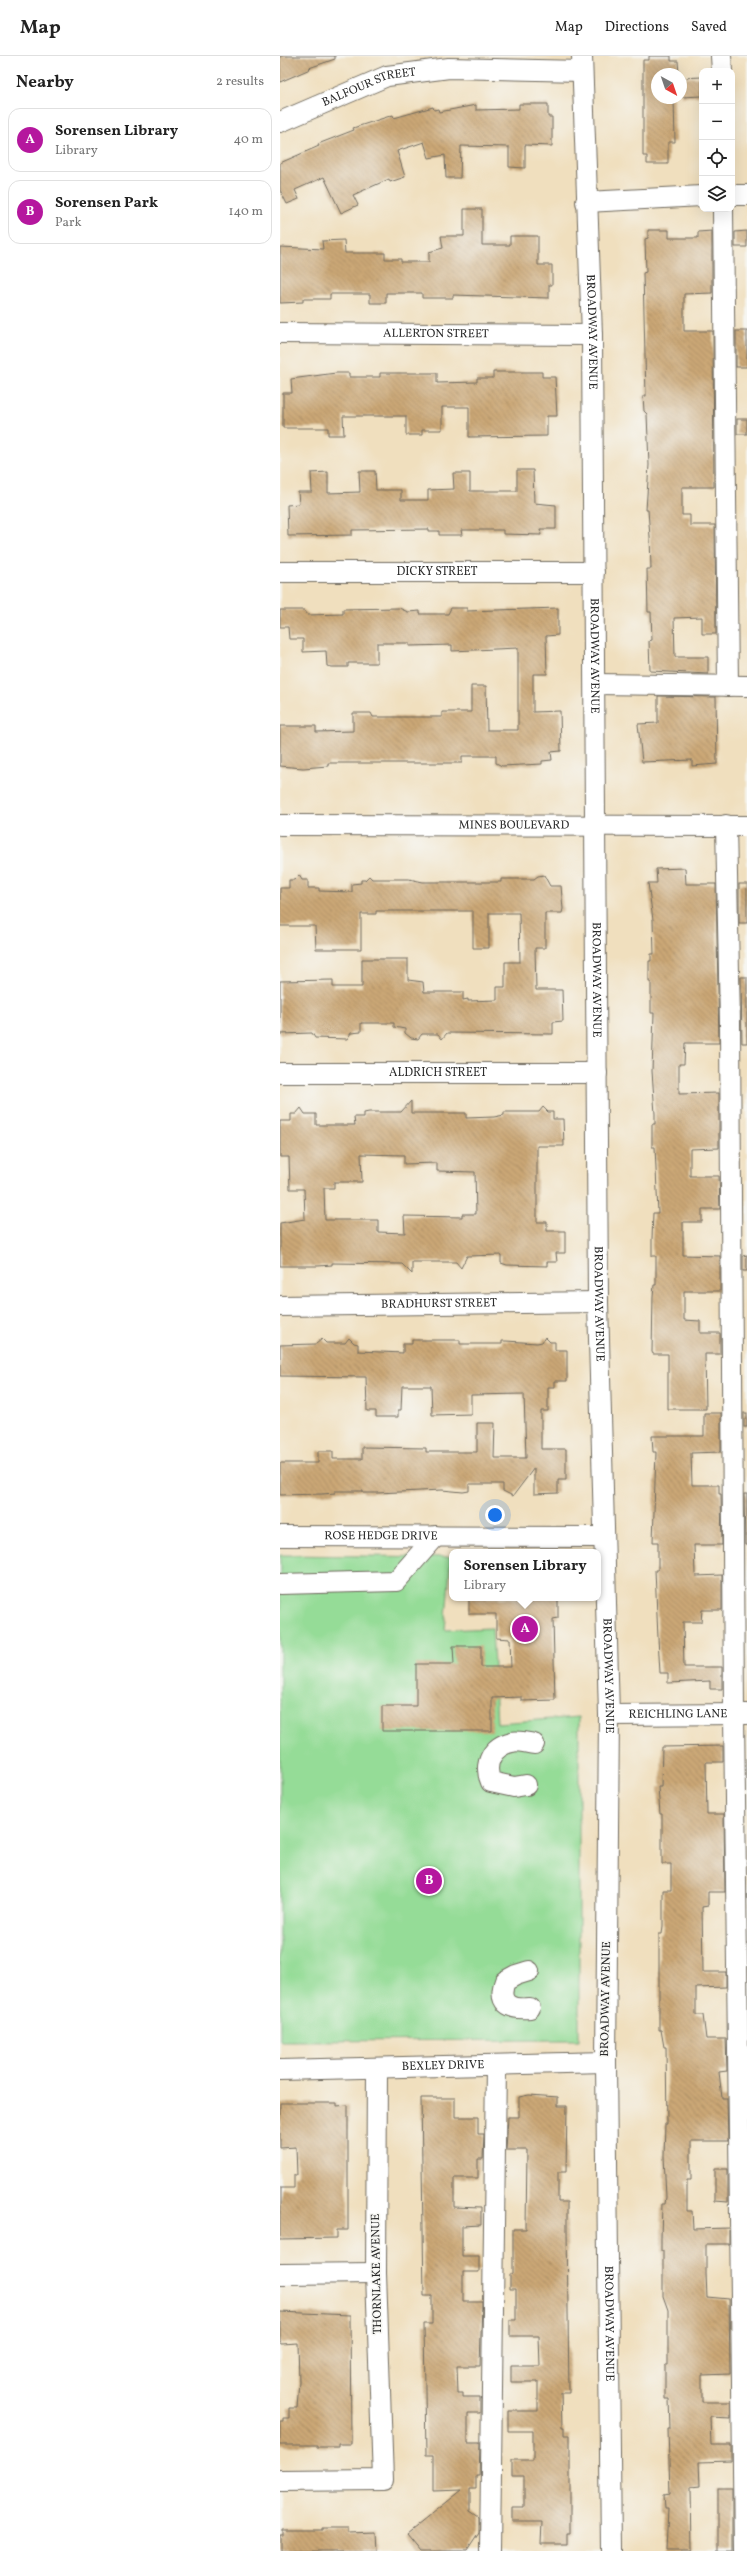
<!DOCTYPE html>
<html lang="en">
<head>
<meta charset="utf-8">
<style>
	body { margin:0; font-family:Vollkorn,serif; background:#f2f2f2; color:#222 }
	.controls { position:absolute; right:12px; top:12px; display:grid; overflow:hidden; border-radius:8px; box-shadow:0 4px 16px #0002 }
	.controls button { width:36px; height:36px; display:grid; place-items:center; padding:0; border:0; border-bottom:1px solid #e0e0e0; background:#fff; color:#222; font:20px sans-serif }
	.compass { position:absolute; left:371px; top:12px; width:36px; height:36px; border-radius:50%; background:#fff; box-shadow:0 4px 16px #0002; rotate:140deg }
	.you { position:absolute; left:215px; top:1459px; width:14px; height:14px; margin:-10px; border:3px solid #fff; border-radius:50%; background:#1a73e8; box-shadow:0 0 0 6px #1a73e833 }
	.badge { display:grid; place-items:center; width:26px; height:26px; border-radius:50%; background:#b5179e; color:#fff; font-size:13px; font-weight:700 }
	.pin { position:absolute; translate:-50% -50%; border:2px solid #fff; box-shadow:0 1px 4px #0006 }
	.popup { position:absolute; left:169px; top:1493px; width:152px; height:52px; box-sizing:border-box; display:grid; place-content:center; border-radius:8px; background:#fff; filter:drop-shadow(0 1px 3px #0005); font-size:13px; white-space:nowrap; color:#767676 }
	.popup b { font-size:15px; color:#222 }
	.popup::after { content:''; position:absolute; left:50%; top:100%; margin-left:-8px; border:8px solid transparent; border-top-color:#fff }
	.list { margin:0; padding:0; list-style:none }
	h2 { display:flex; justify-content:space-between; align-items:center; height:52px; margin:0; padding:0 16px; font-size:17px }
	h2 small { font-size:13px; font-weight:400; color:#767676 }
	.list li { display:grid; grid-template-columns:26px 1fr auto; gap:12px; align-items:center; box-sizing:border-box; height:64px; margin:0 8px 8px; padding:0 8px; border:1px solid #e0e0e0; border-radius:12px }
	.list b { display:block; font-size:15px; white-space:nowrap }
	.list p { margin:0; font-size:13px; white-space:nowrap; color:#767676 }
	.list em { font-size:13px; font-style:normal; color:#767676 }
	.icon { flex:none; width:22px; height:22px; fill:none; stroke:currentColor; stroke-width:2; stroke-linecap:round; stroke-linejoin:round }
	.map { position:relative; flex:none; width:467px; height:2495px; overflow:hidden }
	header { display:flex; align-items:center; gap:24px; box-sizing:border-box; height:56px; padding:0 20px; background:#fff; border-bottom:1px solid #e0e0e0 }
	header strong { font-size:19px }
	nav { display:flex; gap:22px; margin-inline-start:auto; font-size:14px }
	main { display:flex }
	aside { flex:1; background:#fff }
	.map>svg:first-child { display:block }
	.green { fill:#95dc97; stroke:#608461 }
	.building { fill:url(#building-back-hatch); fill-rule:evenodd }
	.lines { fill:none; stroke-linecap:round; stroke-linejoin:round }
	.minor-casing { stroke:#706a5e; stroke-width:22 }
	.minor { stroke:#fff; stroke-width:20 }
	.labels { text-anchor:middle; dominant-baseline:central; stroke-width:3; stroke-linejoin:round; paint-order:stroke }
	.street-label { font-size:12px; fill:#2b2b2b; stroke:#f6f6f2 }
</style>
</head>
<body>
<header>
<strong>Map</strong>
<nav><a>Map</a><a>Directions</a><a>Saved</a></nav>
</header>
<main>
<aside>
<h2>Nearby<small>2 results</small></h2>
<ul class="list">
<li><span class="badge">A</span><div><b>Sorensen Library</b><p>Library</p></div><em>40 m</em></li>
<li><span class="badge">B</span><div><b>Sorensen Park</b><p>Park</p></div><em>140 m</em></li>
</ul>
</aside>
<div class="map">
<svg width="467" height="2495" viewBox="0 0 467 2495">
	<defs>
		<pattern id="building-back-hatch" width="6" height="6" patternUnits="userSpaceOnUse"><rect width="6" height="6" fill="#cba776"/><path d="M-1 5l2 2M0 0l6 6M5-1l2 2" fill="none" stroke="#a58861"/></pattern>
	</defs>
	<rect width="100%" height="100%" fill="#f6f6f2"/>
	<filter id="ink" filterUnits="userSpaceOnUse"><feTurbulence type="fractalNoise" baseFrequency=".025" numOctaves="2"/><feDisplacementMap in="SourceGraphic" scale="8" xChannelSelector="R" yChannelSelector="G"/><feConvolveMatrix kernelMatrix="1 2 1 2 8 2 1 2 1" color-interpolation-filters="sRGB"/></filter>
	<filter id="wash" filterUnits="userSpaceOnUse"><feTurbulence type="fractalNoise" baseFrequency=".012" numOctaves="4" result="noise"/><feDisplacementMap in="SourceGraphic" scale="16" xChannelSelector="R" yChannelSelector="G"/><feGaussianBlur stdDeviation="0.9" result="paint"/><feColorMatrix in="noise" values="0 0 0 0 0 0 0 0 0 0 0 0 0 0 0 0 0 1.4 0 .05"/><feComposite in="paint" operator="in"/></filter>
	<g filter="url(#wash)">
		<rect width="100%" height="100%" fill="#f0dfbe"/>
		<polygon class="green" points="0,1499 171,1501 165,1574 212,1572 217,1667 299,1661 299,1984 0,1985"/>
		<g id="blocks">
			<g class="building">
				<polygon points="0,0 55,0 55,3 29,12 30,13 0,26"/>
				<polygon points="369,0 391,0 391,5 398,5 399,18 377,18 377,42 394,42 395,86 388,86 388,108 367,108 367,100 363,100 363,4 369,4"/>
				<polygon points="422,21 422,40 401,41 401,22"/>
				<polygon points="239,48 268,48 268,61 272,61 272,90 245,89 245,112 229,111 229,91 181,90 180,122 166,122 165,99 149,102 144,86 117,95 125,121 110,126 109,123 73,139 78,149 61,157 44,121 15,134 19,143 7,148 0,134 0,107 39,90 38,88 74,74 73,72 113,59 114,62 153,51 154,54 158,53 159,56 196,49 196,54 239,53"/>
				<polygon points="184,153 202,153 202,189 230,189 230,180 258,180 258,209 272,209 272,229 269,229 269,242 173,239 173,242 142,242 142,237 106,237 106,247 90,247 90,238 50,238 50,243 23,243 23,246 0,247 0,191 43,193 42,185 64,184 65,197 105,197 105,203 121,203 121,206 149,206 149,196 163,192 161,180 184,180"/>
				<polygon points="368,174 389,174 389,182 418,182 418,176 432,175 432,237 404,238 404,275 433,275 434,431 402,431 402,459 410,459 410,469 435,469 436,578 422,578 422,561 394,562 395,601 428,601 428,618 370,615 369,585 372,584 371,556 368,556 367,513 371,513 370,481 368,454 366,454 369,409 367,358 364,355 363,340 366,340 363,217 366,216 365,183 368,182"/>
				<polygon points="467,175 467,191 455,191 455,176"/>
				<rect x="456" y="275" width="11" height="36"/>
				<polygon points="213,316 262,316 262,321 275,321 277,360 267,360 267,380 189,381 189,351 162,351 162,374 142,374 142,379 126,379 126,360 63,360 64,379 48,379 48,372 3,372 3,337 12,337 11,323 56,317 69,317 69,321 100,321 100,317 157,317 157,327 197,326 197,322 213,322"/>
				<rect x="457" y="363" width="10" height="15"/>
				<polygon points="237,414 253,414 254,447 276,449 276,473 260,473 261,479 223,478 223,474 181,474 182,479 159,479 159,475 149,475 149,473 72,474 72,479 8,480 7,449 19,448 18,436 32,436 31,417 48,416 48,437 80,436 79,415 95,415 96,434 121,434 121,444 148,444 148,434 174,433 173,417 190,417 190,435 237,435"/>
				<polygon points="119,552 128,556 140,555 140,558 168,558 171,552 187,552 187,555 278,552 278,579 266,580 267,618 253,618 253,656 280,655 281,695 271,696 272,704 262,705 262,708 222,710 216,707 216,700 182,700 182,707 48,707 48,710 23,712 0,710 0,670 36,670 36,676 73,675 73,657 91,657 93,661 162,661 162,656 191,656 191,630 206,630 207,674 238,674 238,592 172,595 172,589 129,590 129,587 97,587 97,607 68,607 68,611 52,611 47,610 46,595 23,596 23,583 9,583 8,571 0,571 0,554 24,554 28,559 63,558 63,553"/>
				<polygon points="378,640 436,641 437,708 412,710 412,704 362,706 358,668 378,667"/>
				<polygon points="405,812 406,828 436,828 439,987 405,987 404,1008 399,1008 399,1038 439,1037 439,1092 410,1093 410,1120 439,1120 440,1153 422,1153 422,1166 403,1166 403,1199 440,1200 440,1235 404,1235 404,1264 420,1265 420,1277 440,1277 440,1298 425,1298 426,1353 388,1353 388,1298 373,1298 372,1296 373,1240 374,1229 376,1229 376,1200 372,1200 372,1183 373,1157 378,1157 375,1091 372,1091 372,1068 375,1068 375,1058 372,1015 374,957 371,957 371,926 369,926 369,905 371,905 371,898 374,898 373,864 368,827 377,827 376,813"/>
				<polygon points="19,819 22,824 28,824 28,832 39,832 39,835 72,836 72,828 81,827 81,824 85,824 89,820 92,823 129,823 143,826 221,826 221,823 254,823 258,820 264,819 270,830 281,830 283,853 282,857 265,857 265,892 255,892 256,934 282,934 283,965 273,966 273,978 167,977 162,983 158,978 142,978 138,983 131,982 125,977 125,973 114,971 114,967 81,967 81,976 71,977 67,983 35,982 32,977 0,978 0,925 53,924 53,931 82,931 82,903 128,903 128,924 143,926 144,936 183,936 183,944 188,943 188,945 217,944 217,931 225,931 225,906 240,906 239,857 209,857 209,892 193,892 193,855 96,855 96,858 81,858 81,893 36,893 35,870 0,870 0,832 9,832 9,824 14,824"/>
				<rect x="459" y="828" width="8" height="39"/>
				<polygon points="461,921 467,921 467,987 462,987"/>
				<path d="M131,1045V1057H186V1062L214,1061L224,1059V1056H259L263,1051L268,1056H273V1063H283L284,1090H257V1166H267V1175H285V1197H276L277,1206H267V1210L227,1209L221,1207V1199L187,1200L181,1212L176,1206H132V1218L122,1208L52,1207V1209L38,1210H0V1167L25,1163L24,1133H10L9,1101H0V1065H11V1058H16L21,1052L25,1058H36V1069H75L74,1061H84V1057L89,1056H121ZM81,1098L124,1099V1108L157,1107V1115L195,1116L196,1158H182V1161L124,1160L125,1177L98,1176V1164H45L44,1132H54V1126H82Z"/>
				<polygon points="467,1199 467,1215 463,1215 463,1200"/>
				<polygon points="265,1281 270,1286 275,1286 275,1294 287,1294 287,1325 275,1325 275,1331 268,1331 268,1355 261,1355 261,1393 286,1393 286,1424 278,1424 278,1437 254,1438 254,1412 233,1440 223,1435 223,1428 189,1428 189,1435 183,1436 162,1434 97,1437 83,1437 83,1435 55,1435 55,1437 42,1438 0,1439 0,1407 38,1407 38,1395 53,1395 53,1403 82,1403 82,1391 146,1392 146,1396 197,1396 197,1367 215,1367 214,1402 246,1402 244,1338 191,1339 191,1358 152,1359 151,1330 122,1330 121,1354 118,1354 118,1361 96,1361 96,1355 87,1355 86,1321 0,1320 0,1289 36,1288 42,1283 46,1287 65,1287 69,1282 74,1287 78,1288 78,1295 123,1297 123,1288 132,1288 132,1284 180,1284 180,1288 222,1288 222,1285 226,1285 257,1287 262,1286"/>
				<polygon points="424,1357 441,1357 441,1396 411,1397 412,1429 439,1429 439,1438 441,1438 442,1489 414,1489 415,1518 416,1520 442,1519 442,1554 422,1554 421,1566 403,1566 404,1611 442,1611 442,1633 430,1633 430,1625 388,1627 388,1617 380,1617 378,1582 375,1514 378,1514 378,1486 373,1486 376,1396 373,1396 372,1380 424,1380"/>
				<rect x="464" y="1357" width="3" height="14"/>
				<polygon points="464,1438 467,1438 467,1489 465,1489"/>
				<polygon points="189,1542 278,1542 278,1562 273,1563 275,1644 242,1645 242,1641 212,1642 212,1675 102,1675 102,1650 136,1650 136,1608 174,1608 173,1590 201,1590 201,1611 231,1611 230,1583 216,1582 216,1558 189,1558"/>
				<polygon points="443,1690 443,1706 426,1706 427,1758 444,1758 445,1836 428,1836 428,1850 422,1851 423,1916 446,1916 446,1931 416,1932 416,1959 423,1959 426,1983 446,1983 447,2015 439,2016 442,2042 447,2042 448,2085 411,2085 411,2124 407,2124 407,2155 412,2155 413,2173 449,2172 449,2188 426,2188 426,2218 427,2241 449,2243 450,2318 422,2319 422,2346 451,2346 451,2362 430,2361 431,2389 451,2389 451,2405 419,2406 420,2430 411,2431 412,2495 386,2495 388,2453 385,2453 384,2439 390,2438 388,2373 390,2373 389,2343 385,2343 385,2309 388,2309 388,2254 383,2240 383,2195 381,2195 381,2182 382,2148 385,2148 386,2141 384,2100 385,2068 387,2068 386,1991 384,1991 381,1974 379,1974 379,1878 382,1878 383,1870 383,1834 391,1834 391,1808 382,1808 382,1758 380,1758 378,1731 381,1731 382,1691"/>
				<polygon points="249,2039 278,2041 278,2050 287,2050 286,2116 278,2116 278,2146 287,2146 287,2173 289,2337 281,2337 282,2372 284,2372 284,2379 290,2379 290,2477 287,2477 287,2488 261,2488 262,2466 232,2466 232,2451 244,2451 244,2420 232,2420 232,2404 253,2404 253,2375 228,2375 228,2355 258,2355 258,2326 231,2326 231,2310 260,2310 259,2280 230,2280 230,2264 236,2264 236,2233 230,2233 230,2218 233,2218 233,2173 246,2173 247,2094 226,2094 228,2061 239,2061 239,2041"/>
				<polygon points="141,2042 175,2042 175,2061 198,2061 198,2078 204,2078 203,2103 198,2103 198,2122 174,2122 174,2151 201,2152 201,2169 182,2170 182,2200 199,2200 199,2216 183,2216 183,2246 202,2246 200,2310 177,2310 178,2337 183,2337 183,2341 200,2341 200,2357 188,2357 188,2387 200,2387 199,2420 196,2420 196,2433 190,2433 190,2455 199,2461 199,2477 187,2495 141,2495 127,2478 182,2434 153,2435 153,2399 146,2399 144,2268 152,2268 152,2240 144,2240"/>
				<polygon points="0,2047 57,2047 57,2050 68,2049 68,2174 57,2174 57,2182 0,2183 0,2132 14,2132 14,2119 17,2119 16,2091 0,2092"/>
				<polygon points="435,2113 448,2113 448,2146 435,2145"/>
				<polygon points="0,2256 70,2259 71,2388 59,2388 59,2391 37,2391 37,2389 0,2389 0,2365 3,2365 3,2362 9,2362 9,2352 17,2352 19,2326 18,2287 2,2288 0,2285"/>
				<rect x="438" y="2432" width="14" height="63"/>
				<polygon points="43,2472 68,2472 68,2477 96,2476 97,2495 0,2495 0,2479 3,2479 3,2474 43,2474"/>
			</g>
		</g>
	</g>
	<g filter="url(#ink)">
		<use href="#blocks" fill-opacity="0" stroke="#706a5e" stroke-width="1"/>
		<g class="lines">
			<g class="minor-casing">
				<g id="minor">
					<path id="s1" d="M302,0L312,279L318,1246L329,1659L326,2006L331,2495"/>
					<polyline points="441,0 442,15"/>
					<path id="s2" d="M0,66L107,20L169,12L302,15"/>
					<polyline points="452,139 467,139"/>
					<polyline points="306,146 422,140"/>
					<polyline points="443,153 448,630"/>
					<path id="s3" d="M0,277L312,279"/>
					<path id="s4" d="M0,516H314"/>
					<polyline points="315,628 467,630"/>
					<path id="s5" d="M0,769L467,770"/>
					<polyline points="446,769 450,967 454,1659 464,2495"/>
					<path id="s6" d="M0,1017H317"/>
					<path id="s7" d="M0,1250L318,1246"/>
					<path id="s8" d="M0,1480L323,1481"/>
					<polyline points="0,1528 116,1525 156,1480"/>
					<path id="s9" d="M329,1659L467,1658"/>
					<path d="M246,1729L234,1731L211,1726C203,1708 212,1690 232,1686C238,1684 248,1687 254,1688"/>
					<path d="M249,1915L236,1919L225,1925C217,1947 229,1954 250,1952"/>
					<path id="s10" d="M0,2014L326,2006"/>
					<polyline points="0,2218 96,2217"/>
					<polyline points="0,2425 103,2424 96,2217 97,2012"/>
					<polyline points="210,2495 216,2009"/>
				</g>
			</g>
			<use href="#minor" class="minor"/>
		</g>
	</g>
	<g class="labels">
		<g class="street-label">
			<text stroke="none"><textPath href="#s2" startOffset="96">BALFOUR STREET</textPath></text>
			<text stroke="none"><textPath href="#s1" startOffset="276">BROADWAY AVENUE</textPath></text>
			<text stroke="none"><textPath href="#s3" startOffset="156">ALLERTON STREET</textPath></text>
			<text stroke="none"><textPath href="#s4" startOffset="157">DICKY STREET</textPath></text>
			<text stroke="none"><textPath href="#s1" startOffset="600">BROADWAY AVENUE</textPath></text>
			<text stroke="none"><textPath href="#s5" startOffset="234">MINES BOULEVARD</textPath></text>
			<text stroke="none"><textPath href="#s1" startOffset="924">BROADWAY AVENUE</textPath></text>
			<text stroke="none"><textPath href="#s6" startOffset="158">ALDRICH STREET</textPath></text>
			<text stroke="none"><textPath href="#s1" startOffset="1248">BROADWAY AVENUE</textPath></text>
			<text stroke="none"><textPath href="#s7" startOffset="159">BRADHURST STREET</textPath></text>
			<text stroke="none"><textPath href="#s8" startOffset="101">ROSE HEDGE DRIVE</textPath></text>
			<text stroke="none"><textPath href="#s1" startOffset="1620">BROADWAY AVENUE</textPath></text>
			<text stroke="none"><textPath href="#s9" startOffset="69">REICHLING LANE</textPath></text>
			<text transform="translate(326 1943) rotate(-89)">BROADWAY AVENUE</text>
			<text stroke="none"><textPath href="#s10" startOffset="163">BEXLEY DRIVE</textPath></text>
			<text transform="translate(97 2218) rotate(-91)">THORNLAKE AVENUE</text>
			<text stroke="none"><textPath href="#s1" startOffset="2268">BROADWAY AVENUE</textPath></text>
		</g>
	</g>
</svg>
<div class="controls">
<button>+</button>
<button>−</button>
<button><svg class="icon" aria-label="locate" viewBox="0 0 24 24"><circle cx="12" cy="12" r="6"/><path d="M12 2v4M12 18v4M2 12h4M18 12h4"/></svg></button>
<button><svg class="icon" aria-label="layers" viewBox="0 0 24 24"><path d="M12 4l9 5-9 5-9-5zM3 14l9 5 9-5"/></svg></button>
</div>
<svg class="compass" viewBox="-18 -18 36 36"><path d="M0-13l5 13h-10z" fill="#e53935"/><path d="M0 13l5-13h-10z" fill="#767676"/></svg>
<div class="you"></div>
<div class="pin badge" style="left:245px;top:1573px">A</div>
<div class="popup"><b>Sorensen Library</b>Library</div>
<div class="pin badge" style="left:149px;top:1825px">B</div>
</div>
</main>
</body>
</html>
